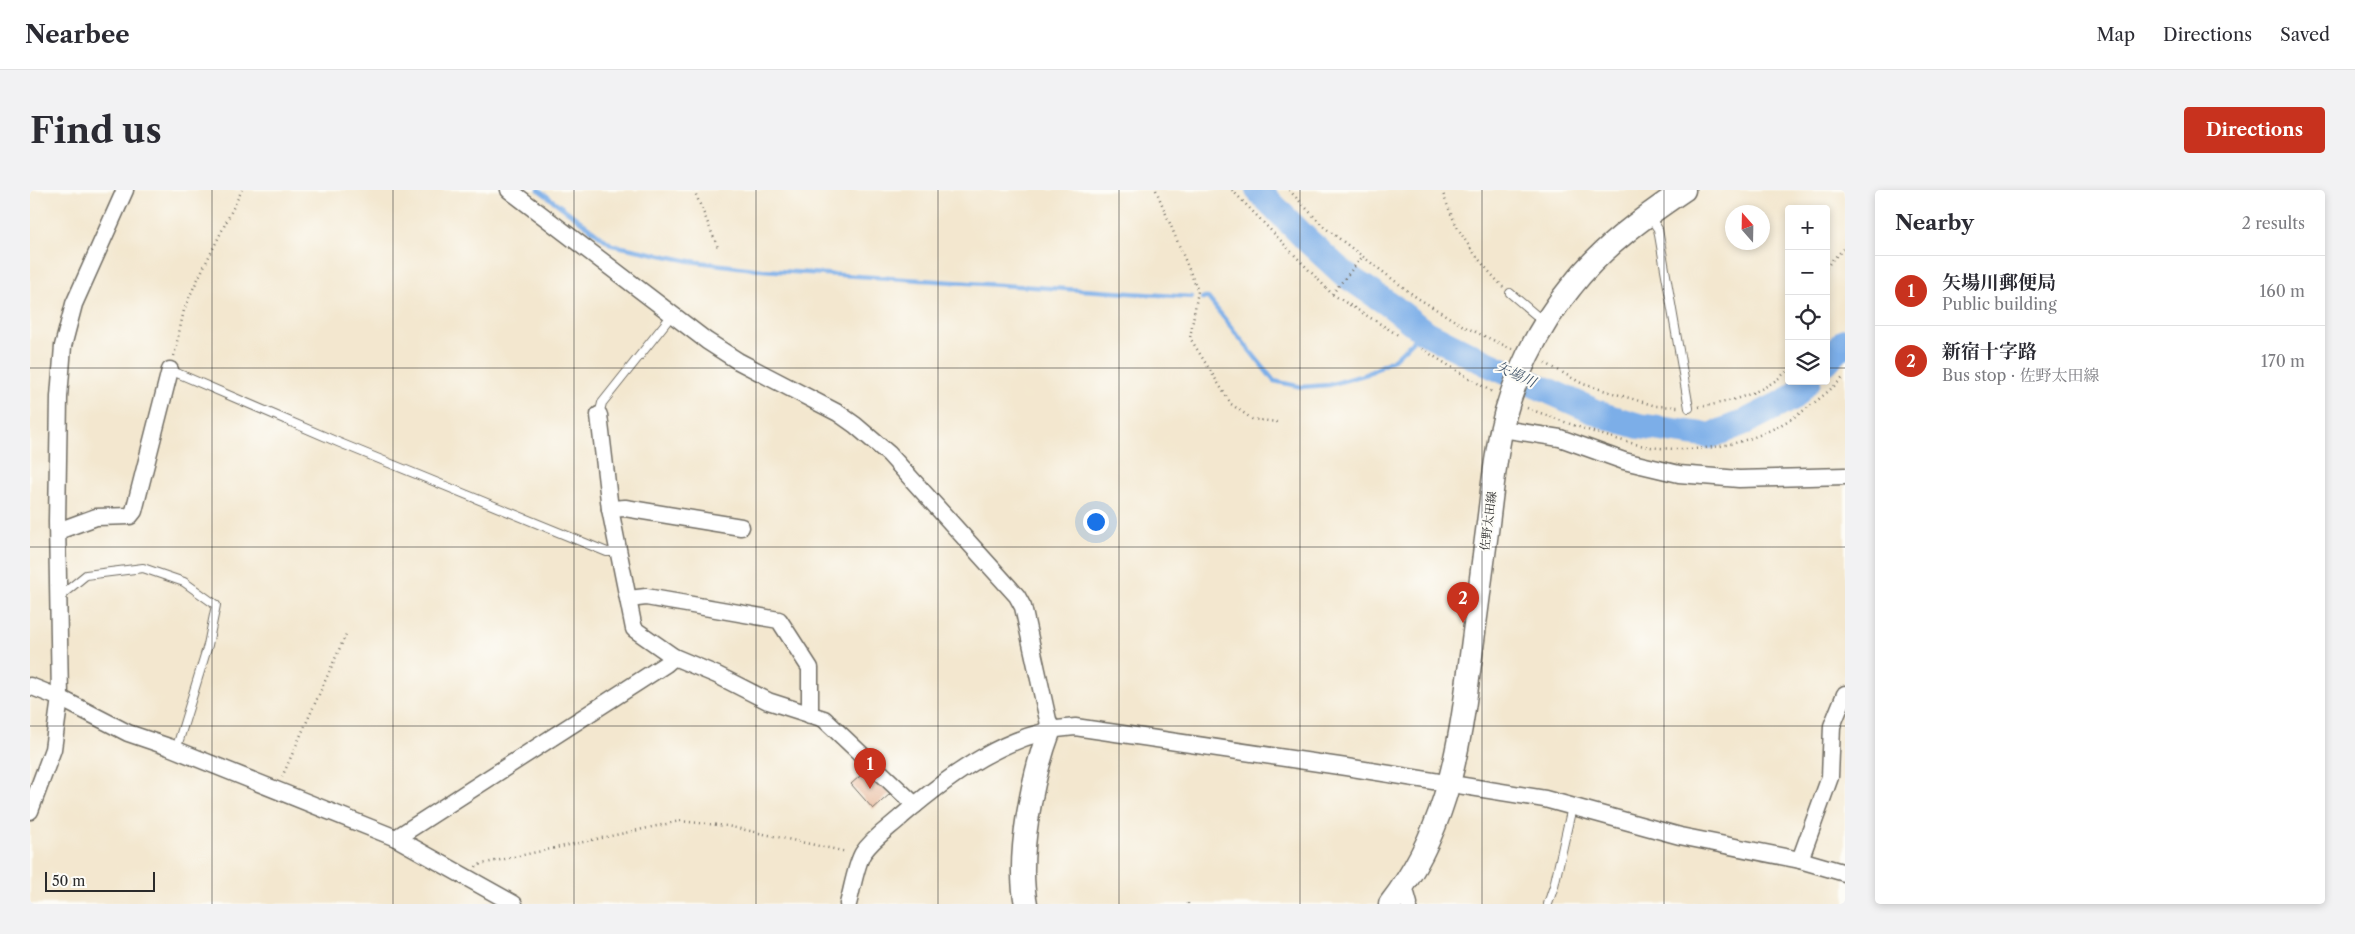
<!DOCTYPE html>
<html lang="en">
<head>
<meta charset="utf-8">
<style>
	body { margin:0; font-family:"Libre Caslon Text","Noto Serif JP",serif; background:#f2f2f3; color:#2b2b33 }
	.controls { position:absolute; right:15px; top:15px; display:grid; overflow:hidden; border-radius:5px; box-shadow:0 2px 8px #0003 }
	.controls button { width:45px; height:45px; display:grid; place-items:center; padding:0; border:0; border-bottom:1px solid #e1e1e2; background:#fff; color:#2b2b33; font:25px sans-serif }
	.compass { position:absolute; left:1695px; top:15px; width:45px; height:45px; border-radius:50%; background:#fff; box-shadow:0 2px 8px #0003; rotate:340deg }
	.scale { position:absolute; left:15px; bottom:12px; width:110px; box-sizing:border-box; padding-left:5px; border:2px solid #2b2b2b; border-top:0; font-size:14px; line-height:18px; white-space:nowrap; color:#2b2b2b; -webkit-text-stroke:4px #fdfcf7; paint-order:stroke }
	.you { position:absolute; left:1065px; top:331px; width:18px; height:18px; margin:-12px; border:4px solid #fff; border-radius:50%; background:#1a73e8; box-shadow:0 0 0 8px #1a73e833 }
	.badge { display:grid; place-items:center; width:32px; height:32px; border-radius:50%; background:#c8321e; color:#fff; font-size:16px; font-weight:700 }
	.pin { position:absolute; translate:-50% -41px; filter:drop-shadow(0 1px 2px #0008) }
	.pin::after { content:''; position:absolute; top:26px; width:18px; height:15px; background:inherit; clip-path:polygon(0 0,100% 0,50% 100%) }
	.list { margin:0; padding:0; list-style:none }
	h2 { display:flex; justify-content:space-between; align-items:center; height:65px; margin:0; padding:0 20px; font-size:21px }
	h2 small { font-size:16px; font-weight:400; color:#7c7c81 }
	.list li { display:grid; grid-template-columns:32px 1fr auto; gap:15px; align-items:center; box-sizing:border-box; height:70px; padding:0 20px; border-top:1px solid #e1e1e2 }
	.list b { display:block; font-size:19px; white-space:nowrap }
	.list p { margin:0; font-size:16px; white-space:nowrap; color:#7c7c81 }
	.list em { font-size:16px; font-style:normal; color:#7c7c81 }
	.icon { flex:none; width:28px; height:28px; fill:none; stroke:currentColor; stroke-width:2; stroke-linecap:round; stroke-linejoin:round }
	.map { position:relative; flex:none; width:1815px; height:714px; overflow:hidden; border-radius:5px }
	header { display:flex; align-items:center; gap:30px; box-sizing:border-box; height:70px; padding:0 25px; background:#fff; border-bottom:1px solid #e1e1e2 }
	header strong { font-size:24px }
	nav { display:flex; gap:28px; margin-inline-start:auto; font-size:18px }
	.intro { display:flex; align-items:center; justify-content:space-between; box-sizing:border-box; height:120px; padding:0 30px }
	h1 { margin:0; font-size:35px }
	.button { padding:12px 22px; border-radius:5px; background:#c8321e; color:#fff; font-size:18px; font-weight:700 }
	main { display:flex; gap:30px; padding:0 30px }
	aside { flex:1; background:#fff; border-radius:5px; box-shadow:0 2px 8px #0003 }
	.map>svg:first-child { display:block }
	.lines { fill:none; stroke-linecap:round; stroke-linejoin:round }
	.stream { stroke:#7caee8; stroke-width:4.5 }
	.river { stroke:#7caee8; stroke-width:26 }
	.building { fill:#e0a27d }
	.lane-casing { stroke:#716d64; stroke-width:10 }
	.street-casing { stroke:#716d64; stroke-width:19 }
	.secondary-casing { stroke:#716d64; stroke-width:25 }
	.path { stroke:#716d64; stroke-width:2.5; stroke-dasharray:1 4; stroke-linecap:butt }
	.lane { stroke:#fff; stroke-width:8 }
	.street { stroke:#fff; stroke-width:16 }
	.secondary { stroke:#fff; stroke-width:22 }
	.grid { fill:none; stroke:#2b2b2b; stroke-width:1; stroke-opacity:0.55 }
	.labels { text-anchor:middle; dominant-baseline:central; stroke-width:4; stroke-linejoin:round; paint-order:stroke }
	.street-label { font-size:12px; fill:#2b2b2b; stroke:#fdfcf7 }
	.water-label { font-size:14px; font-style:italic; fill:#47596d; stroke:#fdfcf7 }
</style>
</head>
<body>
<header>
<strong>Nearbee</strong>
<nav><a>Map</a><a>Directions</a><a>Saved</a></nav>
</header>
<div class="intro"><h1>Find us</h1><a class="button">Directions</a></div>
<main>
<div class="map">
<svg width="1815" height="714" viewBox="0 0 1815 714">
	<rect width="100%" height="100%" fill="#fdfcf7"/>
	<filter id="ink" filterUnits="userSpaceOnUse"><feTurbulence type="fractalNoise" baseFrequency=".02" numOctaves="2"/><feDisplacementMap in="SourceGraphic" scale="10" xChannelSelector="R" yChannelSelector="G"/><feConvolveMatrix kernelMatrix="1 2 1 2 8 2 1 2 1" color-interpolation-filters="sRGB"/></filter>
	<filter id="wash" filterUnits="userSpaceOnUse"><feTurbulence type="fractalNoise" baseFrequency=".0096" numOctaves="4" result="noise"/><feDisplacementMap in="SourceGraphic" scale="20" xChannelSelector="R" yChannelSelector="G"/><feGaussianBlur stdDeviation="1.12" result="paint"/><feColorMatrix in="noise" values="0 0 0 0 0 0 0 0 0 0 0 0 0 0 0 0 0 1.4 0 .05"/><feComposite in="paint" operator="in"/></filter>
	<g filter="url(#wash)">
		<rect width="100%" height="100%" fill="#f3e7cf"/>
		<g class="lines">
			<g class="stream">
				<polyline points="509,0 582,55 660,71 732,80 1162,107"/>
				<polyline points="1172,108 1178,108 1244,191 1272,197 1299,195 1337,184 1364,169 1393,141"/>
			</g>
			<g class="river">
				<polyline points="1228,0 1277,50 1314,84 1363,117 1393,141 1456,173 1575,226 1609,236 1680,246 1717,231 1764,207 1778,191"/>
				<polyline points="1796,172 1815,151"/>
			</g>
		</g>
		<g id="blocks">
			<polygon class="building" points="838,579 860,604 843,619 821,594"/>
		</g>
	</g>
	<g filter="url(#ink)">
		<use href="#blocks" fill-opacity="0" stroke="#716d64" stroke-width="1"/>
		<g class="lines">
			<g class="lane-casing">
				<g id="lane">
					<polyline points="1620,27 1628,39 1659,218"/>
					<polyline points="1480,103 1514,132"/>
					<polyline points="140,180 310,253 577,362 588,362"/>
					<polyline points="569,225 572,213 642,125"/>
					<polyline points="29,407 56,385 113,378 154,392 186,415 178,455 146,560"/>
					<polyline points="1518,714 1524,696 1542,617"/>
				</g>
			</g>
			<g class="street-casing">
				<g id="street">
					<polyline points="479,0 677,151 708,171 808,223 825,235 859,264 987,406 993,417 1020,539"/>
					<polyline points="569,225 580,319 604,439 644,467 687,485 738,511 794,529 885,615"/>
					<polyline points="1472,239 1530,248 1594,271 1649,284 1709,289 1815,286"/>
					<polyline points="580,319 595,318 711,337"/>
					<polyline points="28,341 66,327 100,326 104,321 140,180"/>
					<polyline points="599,409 616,407 749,430 780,478 780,525"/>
					<polyline points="0,496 30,508 98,543 139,557 366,648 484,714"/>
					<polyline points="0,621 23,559 30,508 27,332 29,207 33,156 44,114 95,0"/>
					<polyline points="366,648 636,474 644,467"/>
					<polyline points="1770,670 1800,587 1802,536 1815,504"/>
					<polyline points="1374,696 1379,714"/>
					<path d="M818,714C822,700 826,674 833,663C843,648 859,638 872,626C920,585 979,541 1045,537L1316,577L1515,609L1650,646L1770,670L1815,683"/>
				</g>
			</g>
			<g class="secondary-casing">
				<g id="secondary">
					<path d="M996,714C986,666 1003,584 1020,539"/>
					<path d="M1360,714C1412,647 1428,571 1438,489C1444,442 1450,395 1456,349C1461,313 1464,276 1471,241C1482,190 1508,137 1541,97C1571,58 1614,27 1654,0"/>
				</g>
			</g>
			<g class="path">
				<polyline points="664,0 689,60"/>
				<polyline points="1126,0 1168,101 1160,148 1201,214 1222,229 1247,232"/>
				<polyline points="1202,0 1302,104 1368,145"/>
				<polyline points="1259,0 1294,37 1386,107 1435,137 1482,159"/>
				<path d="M1412,0C1425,41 1444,66 1473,97"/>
				<polyline points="1796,78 1803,69 1815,58"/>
				<polyline points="1302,104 1333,66"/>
				<polyline points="1392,159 1462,202"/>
				<polyline points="144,166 154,120 162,101 212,0"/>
				<polyline points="1515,173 1553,194 1626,216 1648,217"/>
				<path d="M1669,217C1700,212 1736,203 1759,179"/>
				<path d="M1497,218C1532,231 1568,245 1605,254C1621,258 1638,259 1654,259C1721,259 1768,231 1815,186"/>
				<polyline points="252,587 317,442"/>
				<polyline points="446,677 447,675 650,631 697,636 817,662"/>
				<polyline points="1158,714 1158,711"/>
			</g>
			<use href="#lane" class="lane"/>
			<use href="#street" class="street"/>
			<use href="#secondary" class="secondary"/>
		</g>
	</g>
	<path class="grid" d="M182,0V714M363,0V714M544,0V714M726,0V714M908,0V714M1089,0V714M1270,0V714M1452,0V714M1634,0V714M0,178H1759M1796,178H1815M0,357H1815M0,536H1815"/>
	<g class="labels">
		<g class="street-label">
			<text transform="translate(1458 331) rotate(-83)">佐野太田線</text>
		</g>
		<g class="water-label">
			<text transform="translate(1486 184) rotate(25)">矢場川</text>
		</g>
	</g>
</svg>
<div class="controls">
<button>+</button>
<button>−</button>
<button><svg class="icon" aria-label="locate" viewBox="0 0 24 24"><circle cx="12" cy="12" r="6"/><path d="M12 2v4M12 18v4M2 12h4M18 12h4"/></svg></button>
<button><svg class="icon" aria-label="layers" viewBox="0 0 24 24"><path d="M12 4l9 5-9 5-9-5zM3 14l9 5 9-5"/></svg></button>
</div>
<svg class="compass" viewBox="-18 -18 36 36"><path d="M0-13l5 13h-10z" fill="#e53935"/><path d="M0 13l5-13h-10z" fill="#7c7c81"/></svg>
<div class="scale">50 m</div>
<div class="you"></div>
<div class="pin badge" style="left:840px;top:599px">1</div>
<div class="pin badge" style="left:1433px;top:433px">2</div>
</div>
<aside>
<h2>Nearby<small>2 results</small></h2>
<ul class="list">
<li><span class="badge">1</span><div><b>矢場川郵便局</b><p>Public building</p></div><em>160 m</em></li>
<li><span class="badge">2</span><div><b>新宿十字路</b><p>Bus stop · 佐野太田線</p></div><em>170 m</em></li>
</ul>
</aside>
</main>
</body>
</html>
